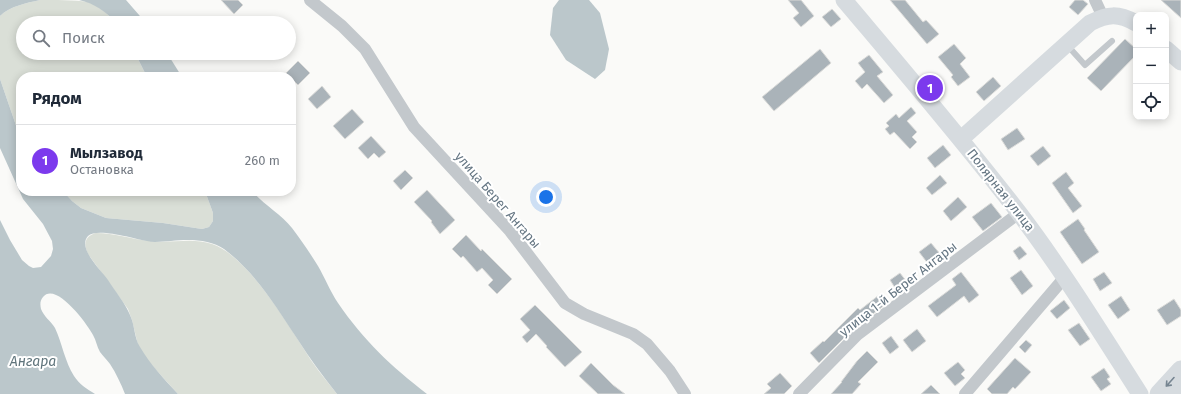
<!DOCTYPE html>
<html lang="ru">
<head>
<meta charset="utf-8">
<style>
	body { margin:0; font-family:"Fira Sans",sans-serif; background:#f2f2f3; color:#1f2937 }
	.controls { position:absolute; right:12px; top:12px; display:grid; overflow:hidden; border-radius:8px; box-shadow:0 2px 10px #0003 }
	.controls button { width:36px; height:36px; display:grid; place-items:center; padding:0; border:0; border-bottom:1px solid #e0e1e3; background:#fff; color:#1f2937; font:20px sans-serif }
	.you { position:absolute; left:546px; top:197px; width:14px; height:14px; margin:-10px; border:3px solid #fff; border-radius:50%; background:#1a73e8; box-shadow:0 0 0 6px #1a73e833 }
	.badge { display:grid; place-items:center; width:26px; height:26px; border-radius:50%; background:#7c3aed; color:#fff; font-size:13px; font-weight:700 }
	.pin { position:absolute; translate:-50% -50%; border:2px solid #fff; box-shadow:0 1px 4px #0006 }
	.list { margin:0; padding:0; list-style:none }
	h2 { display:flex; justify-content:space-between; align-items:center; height:52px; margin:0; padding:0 16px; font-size:17px }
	h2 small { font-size:13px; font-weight:400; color:#747a83 }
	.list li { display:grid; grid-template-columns:26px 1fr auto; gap:12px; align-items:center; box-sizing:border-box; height:72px; padding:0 16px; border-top:1px solid #e0e1e3 }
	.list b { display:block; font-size:15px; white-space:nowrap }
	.list p { margin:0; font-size:13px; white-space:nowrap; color:#747a83 }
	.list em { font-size:13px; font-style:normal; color:#747a83 }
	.icon { flex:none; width:22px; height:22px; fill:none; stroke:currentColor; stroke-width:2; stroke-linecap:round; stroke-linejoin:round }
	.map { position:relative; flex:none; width:1181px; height:394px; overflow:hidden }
	.search { position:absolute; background:#fff; box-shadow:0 2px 10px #0003; left:16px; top:16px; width:280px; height:44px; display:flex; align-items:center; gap:10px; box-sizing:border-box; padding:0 14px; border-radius:22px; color:#747a83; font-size:15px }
	.panel { position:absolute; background:#fff; box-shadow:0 2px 10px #0003; left:16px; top:72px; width:280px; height:124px; border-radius:16px }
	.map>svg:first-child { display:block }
	.grass { fill:#dadfd7 }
	.water { fill:#bbc7cb }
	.building { fill:#aab3b9; stroke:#dcdcda }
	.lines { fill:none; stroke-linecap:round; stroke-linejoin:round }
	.service { stroke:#c3c8cc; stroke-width:6 }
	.minor { stroke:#c3c8cc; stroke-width:12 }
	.secondary { stroke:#d6dbdf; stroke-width:17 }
	.primary { stroke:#d6dbdf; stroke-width:19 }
	.oneway { stroke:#768591 }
	.labels { text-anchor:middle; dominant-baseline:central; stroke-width:4; stroke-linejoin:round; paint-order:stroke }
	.street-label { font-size:13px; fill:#657683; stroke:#fff }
	.water-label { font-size:14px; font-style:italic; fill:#60757c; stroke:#fff }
</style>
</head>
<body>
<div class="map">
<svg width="1181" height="394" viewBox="0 0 1181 394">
	<rect width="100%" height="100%" fill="#fafaf8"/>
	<g class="grass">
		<path d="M40,0C55,0 74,0 88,2C99,6 109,15 117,23H23V53H135L147,77H21V140L0,79V16C10,6 27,3 40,0Z"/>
		<polygon points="63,191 205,191 213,213 213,221 209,227 202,229 163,223 106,218 81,208 72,201"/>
		<path d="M96,233C114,233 131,239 149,241C171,244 191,237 212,244C250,257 291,330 313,363C320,373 329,384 337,394H178L147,360L138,345L132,320L128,309L88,254C83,244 85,236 96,233Z"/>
	</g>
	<g class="water">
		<path d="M0,0H40C27,3 10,6 0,16Z"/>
		<path d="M79,0H126L146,23H117C106,12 94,3 79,0Z"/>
		<polygon points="559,0 589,0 600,13 609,49 605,70 595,79 566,60 550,35 553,8"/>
		<polygon points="135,53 167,53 182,77 147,77"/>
		<path d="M0,79L21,140V191H63L72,201L81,208L106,218L163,223L202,229L209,227L213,221V213L205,191H252C264,205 281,214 292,228C301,240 310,253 318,266C325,278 330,291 338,303C364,341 391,366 427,394H337C323,376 310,359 298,340C276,307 256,273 224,249C210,239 188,239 171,241C163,241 155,243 147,241C135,239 97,227 88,236C77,248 101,270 108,280C115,291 125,303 130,315C135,325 134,338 140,347C150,364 164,379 178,394H125C121,384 116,373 110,364C107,360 103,356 100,352C97,347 96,340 93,335C88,325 56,281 43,297C40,301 40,304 41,309C44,317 51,321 55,328C62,343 65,362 74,376C79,384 87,389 95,394H0V220L10,240L22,260L29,266L33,268L41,267L51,256L53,249L52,241L43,224L23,199L0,148Z"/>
	</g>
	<g class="building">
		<polygon points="221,0 238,0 243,5 234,14"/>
		<polygon points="788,0 801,0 814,16 801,27 793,18 799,13"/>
		<polygon points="890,0 905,0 923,22 926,20 939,34 927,44"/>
		<polygon points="1075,0 1083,0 1088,4 1078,15 1069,7"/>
		<polygon points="1161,0 1181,0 1181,18"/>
		<polygon points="832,9 841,19 831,27 822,17"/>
		<polygon points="1125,39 1136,49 1136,55 1101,91 1087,78"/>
		<polygon points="954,44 966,58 960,64 970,77 958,86 951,77 953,75 938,57"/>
		<polygon points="820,49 831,63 774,111 762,97"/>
		<polygon points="869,55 883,72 877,76 893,95 884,103 867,84 862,89 855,81 865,72 858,63"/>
		<polygon points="298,61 310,73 298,85 286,73"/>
		<polygon points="993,77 1001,86 984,101 976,92"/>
		<polygon points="322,86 331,97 317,109 308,99"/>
		<polygon points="911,107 916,113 907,121 917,132 912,137 917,142 910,149 894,132 890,135 885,129 889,126 886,123 896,114 899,118"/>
		<polygon points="352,109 364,122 345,139 333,126"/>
		<polygon points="1017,128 1025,139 1008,150 1001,139"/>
		<polygon points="371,136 386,152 379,158 374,153 368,159 358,148"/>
		<polygon points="943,145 951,155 935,168 927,158"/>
		<polygon points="1043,146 1051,156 1038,166 1030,156"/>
		<polygon points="405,170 413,178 401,190 393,181"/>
		<polygon points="1066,172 1074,183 1068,188 1082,206 1073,213 1052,183"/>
		<polygon points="940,175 947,183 932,195 926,188"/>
		<polygon points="427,190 455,220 440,234 431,222 432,221 414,202"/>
		<polygon points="958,197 967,207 951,221 943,211"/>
		<polygon points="991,203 1002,217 983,231 972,217"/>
		<polygon points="1078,219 1085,229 1084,230 1099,252 1082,264 1060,232"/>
		<polygon points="466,235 481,251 482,249 512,279 497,294 488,285 493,280 482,268 477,272 463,256 461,258 452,249"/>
		<polygon points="931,243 941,255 929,265 919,252"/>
		<polygon points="1020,246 1027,254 1019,260 1013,251"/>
		<polygon points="1021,270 1033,286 1022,295 1010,278"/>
		<polygon points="961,272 979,295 969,303 964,296 937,317 928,306 956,285 952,279"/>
		<polygon points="1104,272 1112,283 1100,291 1093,279"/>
		<polygon points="900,273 910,286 899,294 890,280"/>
		<polygon points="879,295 886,304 852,330 819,363 810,353 823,341 824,342 858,308 860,310"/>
		<polygon points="1121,296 1130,310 1118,319 1108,305"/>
		<polygon points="1174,299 1181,310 1181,316 1167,325 1157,310"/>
		<polygon points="1064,300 1070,308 1057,319 1050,311"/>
		<polygon points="535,305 582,352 565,367 546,347 547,346 536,334 527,343 522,337 530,330 520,319"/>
		<polygon points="1079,323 1090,339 1080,346 1068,330"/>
		<polygon points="917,329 926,341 912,352 903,340"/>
		<polygon points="891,336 899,347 890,354 882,343"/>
		<polygon points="1026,340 1032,345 1025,353 1019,347"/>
		<polygon points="867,351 878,362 858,382 861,384 852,394 831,394 842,382 841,382 857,361"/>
		<polygon points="1015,358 1031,372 1015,389 1013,387 1007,394 992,394 987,389"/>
		<polygon points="958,362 965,370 961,374 965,378 955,386 944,373"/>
		<polygon points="591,363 613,385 625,394 598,394 579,376"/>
		<polygon points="1104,368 1110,377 1107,379 1111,384 1101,391 1091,377"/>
		<polygon points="780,373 792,386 784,394 764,394 771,388 767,384"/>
		<polygon points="931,385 940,394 921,394"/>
	</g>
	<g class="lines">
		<polyline class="service" points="1067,45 1085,65 1112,41"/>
		<g class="minor">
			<polyline points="310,0 342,26 365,49 414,127 510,231 565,303 584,314 633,334 647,344 670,371 685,394"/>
			<polyline points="1095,0 1103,17"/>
			<polyline points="799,394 857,335 1019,213"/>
			<polyline points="965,394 1065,277"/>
		</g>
		<g class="secondary">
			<path d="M844,0C903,70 963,140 1019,213C1063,271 1101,333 1140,394"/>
			<polyline points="1166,49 1181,62"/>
			<path d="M961,139L1090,23C1108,14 1118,13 1136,23"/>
		</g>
		<g class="primary">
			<polyline points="1159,394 1181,370"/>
			<polyline points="1179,394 1181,392"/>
		</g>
	</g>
	<defs><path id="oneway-shaft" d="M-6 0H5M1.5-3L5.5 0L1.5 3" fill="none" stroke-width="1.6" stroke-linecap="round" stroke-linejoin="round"/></defs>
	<use class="oneway" href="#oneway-shaft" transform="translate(1170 382) rotate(132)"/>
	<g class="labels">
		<g class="street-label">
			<text transform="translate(1001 190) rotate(52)">Полярная улица</text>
			<text transform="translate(498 200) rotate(49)">улица Берег Ангары</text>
			<text transform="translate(898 289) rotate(-38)">улица 1-й Берег Ангары</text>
		</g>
		<g class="water-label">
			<text x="33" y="361">Ангара</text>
		</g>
	</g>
</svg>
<div class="controls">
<button>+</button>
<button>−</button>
<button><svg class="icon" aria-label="locate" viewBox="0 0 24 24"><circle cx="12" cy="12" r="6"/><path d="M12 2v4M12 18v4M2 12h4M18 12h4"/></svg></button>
</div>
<div class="you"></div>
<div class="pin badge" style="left:930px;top:88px">1</div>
<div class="search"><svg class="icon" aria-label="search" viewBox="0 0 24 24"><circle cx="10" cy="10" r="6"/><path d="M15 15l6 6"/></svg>Поиск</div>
<section class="panel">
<h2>Рядом<small></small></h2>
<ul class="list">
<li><span class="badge">1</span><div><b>Мылзавод</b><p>Остановка</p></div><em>260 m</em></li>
</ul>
</section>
</div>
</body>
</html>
